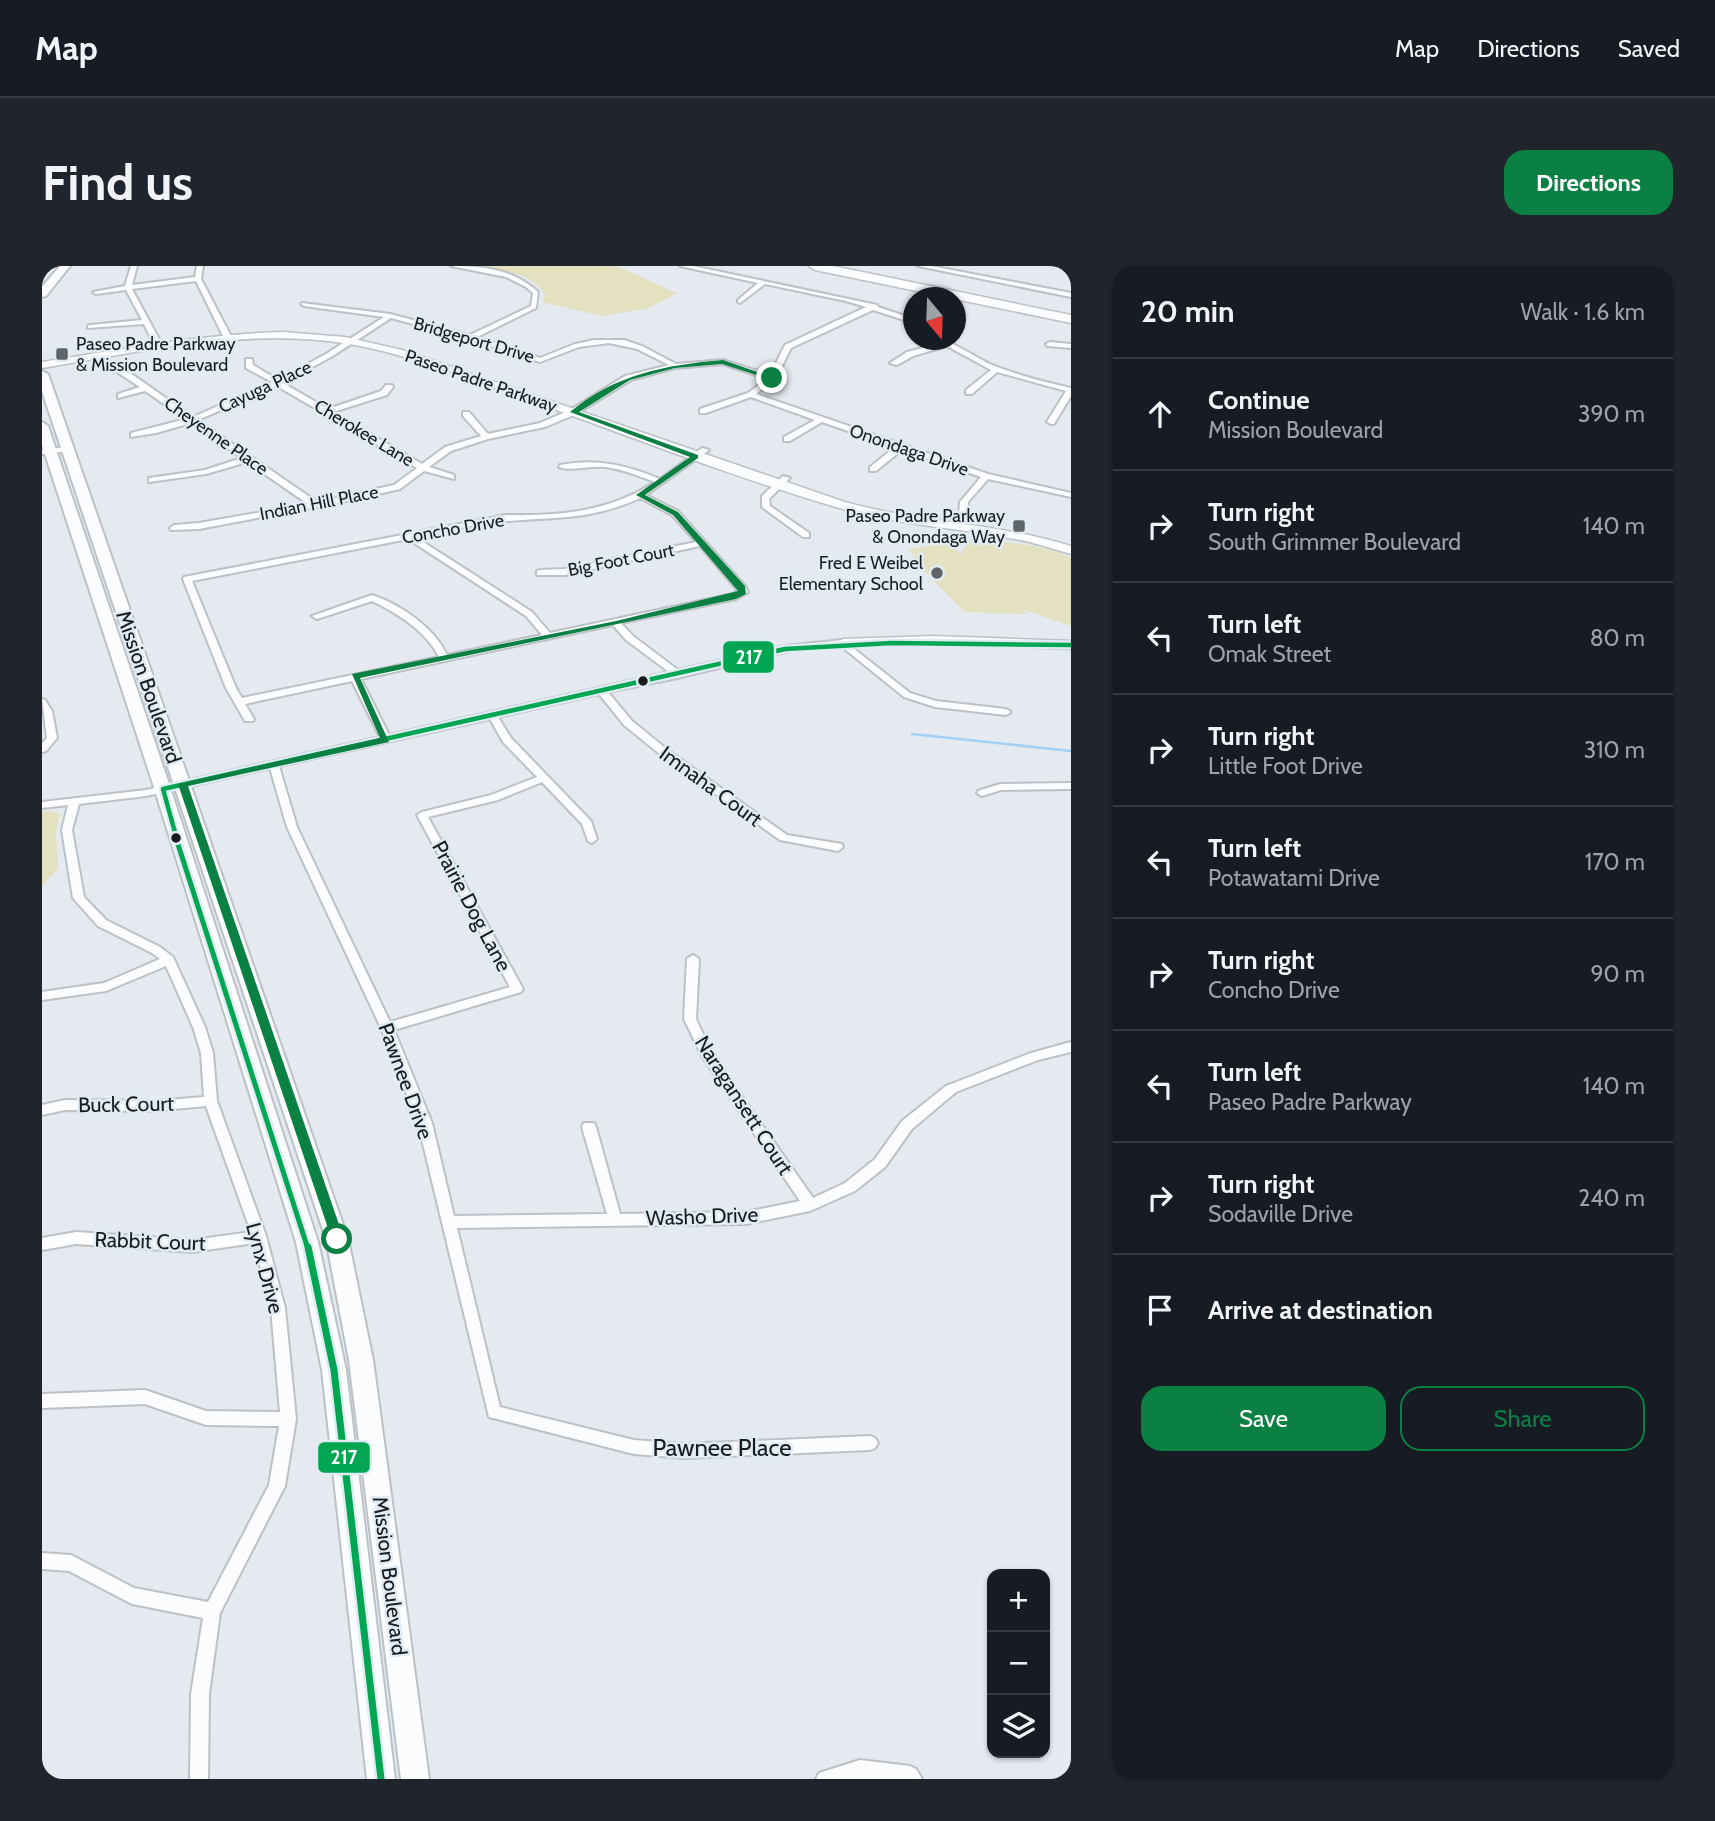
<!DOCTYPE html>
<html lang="en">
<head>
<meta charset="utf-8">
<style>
	body { margin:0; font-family:Cabin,sans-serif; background:#20242c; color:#f1f3f6 }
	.controls { position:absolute; right:21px; bottom:21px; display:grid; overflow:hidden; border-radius:14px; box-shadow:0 2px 5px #0004 }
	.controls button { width:63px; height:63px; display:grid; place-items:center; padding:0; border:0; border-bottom:2px solid #363941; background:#171b24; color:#f1f3f6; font:35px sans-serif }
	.compass { position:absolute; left:861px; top:21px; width:63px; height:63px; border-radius:50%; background:#171b24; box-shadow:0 2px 5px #0004; rotate:161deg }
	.stop { position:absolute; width:21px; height:21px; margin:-16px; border:5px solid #0b8043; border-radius:50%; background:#fff }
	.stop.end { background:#0b8043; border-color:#fff; box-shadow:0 2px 7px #0008 }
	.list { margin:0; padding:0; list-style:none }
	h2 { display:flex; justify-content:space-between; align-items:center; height:91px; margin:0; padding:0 28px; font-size:30px }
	h2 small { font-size:23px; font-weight:400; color:#9ea1a6 }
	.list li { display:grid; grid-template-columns:46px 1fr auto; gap:21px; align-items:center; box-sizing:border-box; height:112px; padding:0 28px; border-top:2px solid #363941 }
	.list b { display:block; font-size:26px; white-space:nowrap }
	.list p { margin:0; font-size:23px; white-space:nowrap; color:#9ea1a6 }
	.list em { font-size:23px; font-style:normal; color:#9ea1a6 }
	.actions { display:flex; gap:14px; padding:21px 28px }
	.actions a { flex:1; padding:16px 0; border:2px solid #0b8043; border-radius:21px; text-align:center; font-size:24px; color:#0b8043 }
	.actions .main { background:#0b8043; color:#fff }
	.icon { flex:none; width:38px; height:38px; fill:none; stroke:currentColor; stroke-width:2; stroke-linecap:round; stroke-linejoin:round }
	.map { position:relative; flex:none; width:1029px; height:1513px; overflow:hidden; border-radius:21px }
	header { display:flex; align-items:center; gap:42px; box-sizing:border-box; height:98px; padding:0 35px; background:#171b24; border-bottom:2px solid #363941 }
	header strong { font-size:33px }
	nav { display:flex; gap:38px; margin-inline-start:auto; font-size:24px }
	.intro { display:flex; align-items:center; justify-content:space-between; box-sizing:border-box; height:168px; padding:0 42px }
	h1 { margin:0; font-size:49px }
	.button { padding:18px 32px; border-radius:21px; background:#0b8043; color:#fff; font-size:24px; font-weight:700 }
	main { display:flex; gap:42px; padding:0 42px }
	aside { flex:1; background:#171b24; border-radius:21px; box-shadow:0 2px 5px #0004 }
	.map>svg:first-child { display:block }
	.green { fill:#e3e1bf }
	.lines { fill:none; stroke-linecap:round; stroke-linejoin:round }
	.stream { stroke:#a3d1f5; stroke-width:2.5 }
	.street-casing { stroke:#bcc1c5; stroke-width:4 }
	.secondary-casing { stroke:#bcc1c5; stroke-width:3 }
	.primary-casing { stroke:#bcc1c5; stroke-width:4 }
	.highway-casing { stroke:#bcc1c5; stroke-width:3 }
	.street { fill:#fbfcfd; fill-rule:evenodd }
	.secondary { fill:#fbfcfd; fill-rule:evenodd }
	.primary { fill:#fbfcfd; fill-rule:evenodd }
	.highway { fill:#fbfcfd; fill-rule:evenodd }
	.bus-1-far2-casing { stroke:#e0ebf4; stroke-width:9 }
	.bus-1-far1-casing { stroke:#e0ebf4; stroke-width:10 }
	.bus-1-casing { stroke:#e0ebf4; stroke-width:12 }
	.bus-1-far2 { stroke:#00a651; stroke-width:4.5 }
	.bus-1-far1 { stroke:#00a651; stroke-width:5 }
	.bus-1 { stroke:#00a651; stroke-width:7 }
	.route { fill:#0b8043 }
	.poi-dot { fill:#5f6468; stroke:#e0ebf4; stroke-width:2.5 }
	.bus-dot { fill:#181c1f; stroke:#e0ebf4; stroke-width:2.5 }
	.labels { text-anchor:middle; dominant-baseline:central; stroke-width:5; stroke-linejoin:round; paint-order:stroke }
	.far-street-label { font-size:18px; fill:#181c1f; stroke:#e0ebf4 }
	.far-poi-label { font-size:18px; fill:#181c1f; stroke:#e0ebf4; text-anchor:end }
	.street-label { font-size:21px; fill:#181c1f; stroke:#e0ebf4 }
	.near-street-label { font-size:24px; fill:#181c1f; stroke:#e0ebf4 }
	.line-badge { stroke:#e0ebf4; stroke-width:2.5 }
	.badge-label { font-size:19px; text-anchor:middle; font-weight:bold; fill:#fff }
</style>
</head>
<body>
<header>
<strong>Map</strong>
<nav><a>Map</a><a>Directions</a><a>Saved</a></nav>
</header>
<div class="intro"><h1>Find us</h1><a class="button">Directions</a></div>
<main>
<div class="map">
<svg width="1029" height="1513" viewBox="0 0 1029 1513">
	<rect width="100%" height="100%" fill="#e4eaf0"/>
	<g class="green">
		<path d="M430,0H574L635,27L607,42L560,50L500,36L503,29C491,5 455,4 430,0Z"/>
		<path d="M927,273C959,276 999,277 1029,292V360L980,343L984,348L923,346L868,291L873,290L866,284L905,276L919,288Z"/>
		<polygon points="9,545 18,548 14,566 16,602 0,620 0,546"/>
	</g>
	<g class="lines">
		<polyline class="stream" points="870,468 1029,485"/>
		<g class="street-casing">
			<g id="street">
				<polygon points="89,0 95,0 90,19 153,11 155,0 161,0 159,13 190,72 189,74 182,72 154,15 90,23 118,75 117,77 111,77 102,58 46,62 46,60 48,59 100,54 84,24 54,28 51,26 83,20"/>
				<path d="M409,0C440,0 472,3 496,26L494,42L435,71L498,92L533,78L552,74H582L600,80L634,98L681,94L728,109L743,79L824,41L804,35L723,18L698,37L696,36V34L716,17L638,0H651L835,39L836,41L872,53V57L831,44L749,82L733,114L714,128L946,208L1029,227V231L946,213L926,236L923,261L916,263L918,236L939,211L860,184L834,205H828V201L853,181L780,156L748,175H742V171L773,154L709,131L664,147H658V143L706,127L725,113L681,98L633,102L589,114L534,148L503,161L446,173L409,185L387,201L412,209V213L382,205L358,223L310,234L157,263L129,264L128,262L132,259L157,257L266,238L205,196L164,208L107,216V212L163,204L200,192L149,157L114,167L89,171V167L144,153L103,125L76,132V128L98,121L72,104V100H78L151,151L230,116L204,102V93H210L211,99L236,114L284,88L342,51L262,40L259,38L260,37L348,48L428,69L489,40L491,27L484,21L464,11ZM349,52L426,73L498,96L537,81L567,77L595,83L627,99L583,110L528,144L498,157L446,168L427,146H421V150L439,170L403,181L380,198L291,146L345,129L351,121L350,119H344L339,125L286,143L241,117L289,91ZM235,120L375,202L352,219L275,236L156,154Z"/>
				<polygon points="876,0 889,0 1029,27 1029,31"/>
				<path d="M897,74C909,74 936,93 950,99C976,109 1002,116 1029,122V130L1012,158H1009L1005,156L1024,125L955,106L930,128H924V124L949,104L905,80L871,90L855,99L848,97L865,86L900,77Z"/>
				<polygon points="1008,76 1029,78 1029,82 1005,80 1004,78"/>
				<polygon points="25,181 29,183 28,185 0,188 0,184"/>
				<path d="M660,182L667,184L604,229L636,245L703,320L706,326L694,333L579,357L591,370L636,404L743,380L801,374L868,427L894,435L964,443L969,446L964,449L893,441L862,431L799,380L743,386L635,412L566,426L590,455L627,485L745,569L800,578L801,581L796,585L738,574L619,489L582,459L557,428L456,451L469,472L549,555L555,573L550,577L546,575L540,558L500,516L456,534L386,551L481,723L479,726L352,764L390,857L412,950L565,948L540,861L542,857H552L554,861L578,948L704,946L758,935L661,792L642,753L645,693L651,689L657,693L654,753L670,787L771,932L803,917L833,893L860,855L904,820L989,787L1029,776V786L996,794L914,826L870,863L843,901L813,925L768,945L704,958L415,962L458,1141L592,1174L643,1178L828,1170L833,1172L836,1177L833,1182L828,1184L643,1192L592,1188L447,1151L376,857L339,762L245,561L228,502L104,530L37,538L30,564L42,631L64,654L118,681L131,691L163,761L171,787L175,835L224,970L243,1042L254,1153L243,1220L178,1347L167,1428L166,1513H148L149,1428L161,1352L90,1338L27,1305L0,1303V1287L29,1289L92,1322L166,1336L227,1219L237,1160L164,1159L103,1138L0,1142V1128L103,1124L164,1145L238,1146L229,1042L212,977L151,986L34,978L0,984V972L34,966L151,974L209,966L164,840L111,845L23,844L0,849V839L23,834L111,835L162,831L159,787L151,761L124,700L64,725L0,734V726L62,717L118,693L110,687L56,660L31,632L20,564L26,539L0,542V536L104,524L338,471L310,415L203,438L212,453L211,455H203L184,422L141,313L142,311L464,249C517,250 567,246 613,216C597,210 580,203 563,201C550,199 527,206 517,201L518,199C555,192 584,199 618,213ZM598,232L630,249L654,276L523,303L498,304L495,305V309H523L658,280L696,325L691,328L508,367L490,346L375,272C404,266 436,256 465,255C517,251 549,254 598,232ZM366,273L484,350L500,369L405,389C392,361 359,339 330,329L270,350L275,353L278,352L330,335C355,347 384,365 397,391L200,432L194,422L150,315ZM571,359L584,374L627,406L347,469L319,413ZM448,453L461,476L495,511L449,529L380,546L375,549L468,721L348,756L255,561L237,500Z"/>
				<polygon points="741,210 748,212 727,233 728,240 767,267 767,271 761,271 720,241 720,230"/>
				<polygon points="0,433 3,434 10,445 15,472 4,485 0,486 0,477 5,472"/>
				<polygon points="1029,517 1029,523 959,524 940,530 935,527 936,525 958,518"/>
				<polygon points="818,1494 868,1500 874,1503 880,1513 774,1513 777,1507"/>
			</g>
		</g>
		<g class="secondary-casing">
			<g id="secondary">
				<path d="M241,66L303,71L360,84L803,236C878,257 955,257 1029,280V288C1010,283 992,276 972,273C913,261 852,259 794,241C688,210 585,169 481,132C414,108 347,80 276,74C183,66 91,87 0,102V96C80,83 160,68 241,66Z"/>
				<polygon points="891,370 1029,375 1029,383 891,378 801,381 794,377 801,373"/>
			</g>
		</g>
		<g class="primary-casing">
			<g id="primary">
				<polygon points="18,0 28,0 4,30 0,31 0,21"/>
				<polygon points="0,105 6,108 306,973 331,1094 387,1513 359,1513 307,1094 284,973 0,125"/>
				<polygon points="0,156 6,160 126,515 276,976 304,1104 353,1513 325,1513 280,1104 254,976 110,515 0,179"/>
			</g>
		</g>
		<g class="highway-casing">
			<polygon id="highway" points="767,0 791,0 1029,49 1029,57 773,4"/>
		</g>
		<use href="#street" class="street"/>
		<use href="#secondary" class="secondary"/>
		<use href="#primary" class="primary"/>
		<use href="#highway" class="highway"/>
		<g class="bus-1-far2-casing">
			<polyline id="bus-1-far2" points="134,570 121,523 743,383 850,377 1029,379"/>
		</g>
		<g class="bus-1-far1-casing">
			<polyline id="bus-1-far1" points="133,569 266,983"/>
		</g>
		<g class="bus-1-casing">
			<polyline id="bus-1" points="266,981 292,1104 339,1513"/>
		</g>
		<use href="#bus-1-far2" class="bus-1-far2"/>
		<use href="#bus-1-far1" class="bus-1-far1"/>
		<use href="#bus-1" class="bus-1"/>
	</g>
	<path class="route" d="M681,94L733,112L727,113L680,98L633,102L588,114L537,146L656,189V192L603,229L636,246L703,320L704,328L694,333L318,412L347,476L146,520L302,973L300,977H291L136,518L338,472L310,408L574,355L696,325L631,249L594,229L648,191L528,146C574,108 623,99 681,94Z"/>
	<g class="poi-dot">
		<rect x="13" y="81" width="14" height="14" rx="3.5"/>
		<rect x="970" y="253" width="14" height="14" rx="3.5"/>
		<circle cx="895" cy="307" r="7"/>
	</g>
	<g class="bus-dot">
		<circle cx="601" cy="415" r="6"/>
		<circle cx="134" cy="572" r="6"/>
	</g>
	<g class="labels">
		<g class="far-street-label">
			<text transform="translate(432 74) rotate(16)">Bridgeport Drive</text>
			<text transform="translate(439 115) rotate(19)">Paseo Padre Parkway</text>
			<text transform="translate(223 121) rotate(-25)">Cayuga Place</text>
			<text transform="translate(322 167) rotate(31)">Cherokee Lane</text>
			<text transform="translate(174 170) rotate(35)">Cheyenne Place</text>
			<text transform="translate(867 184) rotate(19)">Onondaga Drive</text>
			<text transform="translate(277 237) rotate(-11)">Indian Hill Place</text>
			<text transform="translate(411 263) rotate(-10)">Concho Drive</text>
			<text transform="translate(579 294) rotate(-11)">Big Foot Court</text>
		</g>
		<g class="far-poi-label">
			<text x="34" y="78" text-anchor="start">Paseo Padre Parkway<tspan x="34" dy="21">&amp; Mission Boulevard</tspan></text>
			<text x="963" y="250">Paseo Padre Parkway<tspan x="963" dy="21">&amp; Onondaga Way</tspan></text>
			<text x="881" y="297">Fred E Weibel<tspan x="881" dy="21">Elementary School</tspan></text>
		</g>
		<g class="street-label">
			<text transform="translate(107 421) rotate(71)">Mission Boulevard</text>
			<text transform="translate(669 520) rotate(36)">Imnaha Court</text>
			<text transform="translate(430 640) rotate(62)">Prairie Dog Lane</text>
			<text transform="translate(364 815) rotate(70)">Pawnee Drive</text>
			<text transform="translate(84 838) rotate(-1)">Buck Court</text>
			<text transform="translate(702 839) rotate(57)">Naragansett Court</text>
			<text transform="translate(660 950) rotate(-2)">Washo Drive</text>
			<text transform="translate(108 975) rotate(2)">Rabbit Court</text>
			<text transform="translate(223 1002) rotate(75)">Lynx Drive</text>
			<text transform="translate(348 1310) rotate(83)">Mission Boulevard</text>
		</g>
		<g class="near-street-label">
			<text x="680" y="1181">Pawnee Place</text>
		</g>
	</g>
	<g class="line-badge">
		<rect x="680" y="374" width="53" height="34" rx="7" fill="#00a651"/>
		<rect x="275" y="1175" width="54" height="33" rx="7" fill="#00a651"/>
	</g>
	<g class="badge-label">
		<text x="707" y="398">217</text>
		<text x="302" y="1198">217</text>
	</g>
</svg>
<div class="controls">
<button>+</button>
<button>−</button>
<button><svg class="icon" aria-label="layers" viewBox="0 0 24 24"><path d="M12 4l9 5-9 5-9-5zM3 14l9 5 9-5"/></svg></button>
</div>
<svg class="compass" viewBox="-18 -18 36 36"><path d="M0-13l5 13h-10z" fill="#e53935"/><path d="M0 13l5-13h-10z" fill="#9ea1a6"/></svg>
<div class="stop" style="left:295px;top:973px"></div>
<div class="stop end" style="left:730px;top:112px"></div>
</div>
<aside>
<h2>20 min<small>Walk · 1.6 km</small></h2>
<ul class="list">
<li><svg class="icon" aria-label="ahead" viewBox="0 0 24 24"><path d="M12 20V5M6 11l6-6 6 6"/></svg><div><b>Continue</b><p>Mission Boulevard</p></div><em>390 m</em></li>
<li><svg class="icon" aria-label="right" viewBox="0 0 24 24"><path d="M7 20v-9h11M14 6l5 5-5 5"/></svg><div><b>Turn right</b><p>South Grimmer Boulevard</p></div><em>140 m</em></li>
<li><svg class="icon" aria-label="left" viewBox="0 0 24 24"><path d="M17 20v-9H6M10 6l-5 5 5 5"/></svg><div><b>Turn left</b><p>Omak Street</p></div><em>80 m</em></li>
<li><svg class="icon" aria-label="right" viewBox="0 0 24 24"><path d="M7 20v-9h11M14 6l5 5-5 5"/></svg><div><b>Turn right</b><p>Little Foot Drive</p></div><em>310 m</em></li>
<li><svg class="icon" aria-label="left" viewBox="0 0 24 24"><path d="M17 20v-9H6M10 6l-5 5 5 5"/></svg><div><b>Turn left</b><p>Potawatami Drive</p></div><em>170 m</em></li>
<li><svg class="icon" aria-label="right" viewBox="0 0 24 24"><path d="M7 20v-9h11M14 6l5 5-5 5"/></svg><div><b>Turn right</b><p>Concho Drive</p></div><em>90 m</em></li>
<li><svg class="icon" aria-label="left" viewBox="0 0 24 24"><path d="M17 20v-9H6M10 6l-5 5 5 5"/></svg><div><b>Turn left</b><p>Paseo Padre Parkway</p></div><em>140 m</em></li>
<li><svg class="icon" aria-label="right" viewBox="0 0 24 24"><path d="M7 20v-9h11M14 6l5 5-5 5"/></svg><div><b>Turn right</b><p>Sodaville Drive</p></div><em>240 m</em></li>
<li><svg class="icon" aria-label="arrive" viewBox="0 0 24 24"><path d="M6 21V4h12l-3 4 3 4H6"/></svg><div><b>Arrive at destination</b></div></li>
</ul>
<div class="actions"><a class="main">Save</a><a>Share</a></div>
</aside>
</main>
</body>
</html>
